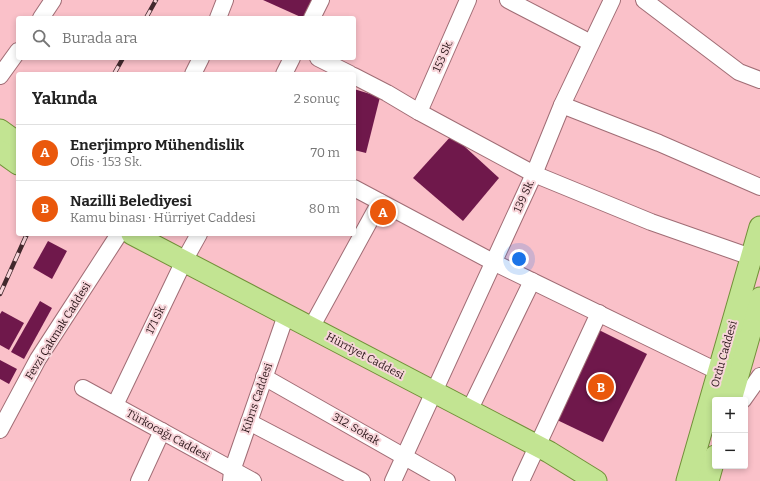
<!DOCTYPE html>
<html lang="tr">
<head>
<meta charset="utf-8">
<style>
	body { margin:0; font-family:Bitter,serif; background:#f2f2f2; color:#222 }
	.controls { position:absolute; right:12px; bottom:12px; display:grid; overflow:hidden; border-radius:4px; box-shadow:0 2px 6px #0003 }
	.controls button { width:36px; height:36px; display:grid; place-items:center; padding:0; border:0; border-bottom:1px solid #e0e0e0; background:#fff; color:#222; font:20px sans-serif }
	.you { position:absolute; left:519px; top:259px; width:14px; height:14px; margin:-10px; border:3px solid #fff; border-radius:50%; background:#1a73e8; box-shadow:0 0 0 6px #1a73e833 }
	.badge { display:grid; place-items:center; width:26px; height:26px; border-radius:50%; background:#ea580c; color:#fff; font-size:13px; font-weight:700 }
	.pin { position:absolute; translate:-50% -50%; border:2px solid #fff; box-shadow:0 1px 4px #0006 }
	.list { margin:0; padding:0; list-style:none }
	h2 { display:flex; justify-content:space-between; align-items:center; height:52px; margin:0; padding:0 16px; font-size:17px }
	h2 small { font-size:13px; font-weight:400; color:#767676 }
	.list li { display:grid; grid-template-columns:26px 1fr auto; gap:12px; align-items:center; box-sizing:border-box; height:56px; padding:0 16px; border-top:1px solid #e0e0e0 }
	.list b { display:block; font-size:15px; white-space:nowrap }
	.list p { margin:0; font-size:13px; white-space:nowrap; color:#767676 }
	.list em { font-size:13px; font-style:normal; color:#767676 }
	.icon { flex:none; width:22px; height:22px; fill:none; stroke:currentColor; stroke-width:2; stroke-linecap:round; stroke-linejoin:round }
	.map { position:relative; flex:none; width:760px; height:481px; overflow:hidden }
	.search { position:absolute; background:#fff; box-shadow:0 2px 6px #0003; left:16px; top:16px; width:340px; height:44px; display:flex; align-items:center; gap:10px; box-sizing:border-box; padding:0 14px; border-radius:4px; color:#767676; font-size:15px }
	.panel { position:absolute; background:#fff; box-shadow:0 2px 6px #0003; left:16px; top:72px; width:340px; height:164px; border-radius:4px }
	.map>svg:first-child { display:block }
	.building { fill:#6f184b }
	.lines { fill:none; stroke-linecap:round; stroke-linejoin:round }
	.minor-casing { stroke:#a06d75; stroke-width:18 }
	.major-casing { stroke:#719038; stroke-width:23 }
	.minor { stroke:#fff; stroke-width:16 }
	.major { stroke:#c2e492; stroke-width:21 }
	.rail-casing { stroke:#42292d; stroke-width:4.5 }
	.rail { stroke:#f8d5da; stroke-width:3; stroke-dasharray:9; stroke-linecap:butt }
	.labels { text-anchor:middle; dominant-baseline:central; stroke-width:4; stroke-linejoin:round; paint-order:stroke }
	.street-label { font-size:11px; fill:#281417; stroke:#f8d5da }
</style>
</head>
<body>
<div class="map">
<svg width="760" height="481" viewBox="0 0 760 481">
	<rect width="100%" height="100%" fill="#fac1c9"/>
	<g class="building">
		<polygon points="263,0 315,0 307,18 303,18"/>
		<polygon points="354,89 380,97 366,153 354,150"/>
		<polygon points="452,135 499,178 463,221 413,178"/>
		<polygon points="48,241 67,251 52,279 33,268"/>
		<polygon points="40,301 52,308 24,359 11,352"/>
		<polygon points="2,311 24,323 9,350 0,345 0,314"/>
		<polygon points="599,330 647,354 603,442 555,419"/>
		<polygon points="0,360 17,369 9,384 0,379"/>
	</g>
	<g class="lines">
		<g class="minor-casing">
			<g id="minor">
				<polyline points="508,0 591,43"/>
				<polyline points="644,0 739,72 760,80"/>
				<polyline points="41,18 53,0"/>
				<polyline points="218,18 225,0"/>
				<polyline points="312,18 321,0"/>
				<polyline points="318,58 350,74"/>
				<polyline points="193,74 201,58"/>
				<polyline points="284,74 292,58"/>
				<polyline points="0,76 18,51"/>
				<polyline points="354,76 387,93 419,112 534,174 651,222 751,257"/>
				<polyline points="562,105 659,143 760,187"/>
				<polyline points="419,112 468,0"/>
				<polyline points="354,188 493,262 719,372"/>
				<polyline points="311,328 380,202"/>
				<polyline points="264,377 447,481"/>
				<polyline points="83,388 253,481"/>
				<polyline points="743,400 760,376"/>
				<polyline points="115,405 184,261 199,234"/>
				<polyline points="469,411 532,281"/>
				<polyline points="249,422 362,481"/>
				<polyline points="0,430 38,359 119,234"/>
				<polyline points="139,481 162,431"/>
				<polyline points="231,481 232,471 286,315"/>
				<polyline points="393,481 534,174 562,105 612,0"/>
				<polyline points="521,481 599,313"/>
			</g>
		</g>
		<g class="major-casing">
			<g id="major">
				<polyline points="0,130 18,143"/>
				<polyline points="0,151 18,164"/>
				<polyline points="132,234 549,452 596,481"/>
				<polyline points="731,400 760,298"/>
				<polyline points="687,481 760,227"/>
				<polyline points="708,481 715,456"/>
			</g>
		</g>
		<use href="#minor" class="minor"/>
		<use href="#major" class="major"/>
		<g class="rail-casing">
			<g id="rail">
				<polyline points="146,18 156,0"/>
				<polyline points="114,74 123,58"/>
				<polyline points="0,294 27,234"/>
			</g>
		</g>
		<use href="#rail" class="rail"/>
	</g>
	<g class="labels">
		<g class="street-label">
			<text transform="translate(443 56) rotate(-66)">153 Sk.</text>
			<text transform="translate(524 196) rotate(-65)">139 Sk.</text>
			<text transform="translate(156 319) rotate(-64)">171 Sk.</text>
			<text transform="translate(58 331) rotate(-58)">Fevzi Çakmak Caddesi</text>
			<text transform="translate(724 354) rotate(-74)">Ordu Caddesi</text>
			<text transform="translate(365 356) rotate(28)">Hürriyet Caddesi</text>
			<text transform="translate(257 398) rotate(-71)">Kıbrıs Caddesi</text>
			<text transform="translate(356 429) rotate(30)">312. Sokak</text>
			<text transform="translate(168 435) rotate(29)">Türkocağı Caddesi</text>
		</g>
	</g>
</svg>
<div class="controls">
<button>+</button>
<button>−</button>
</div>
<div class="you"></div>
<div class="pin badge" style="left:383px;top:212px">A</div>
<div class="pin badge" style="left:601px;top:387px">B</div>
<div class="search"><svg class="icon" aria-label="search" viewBox="0 0 24 24"><circle cx="10" cy="10" r="6"/><path d="M15 15l6 6"/></svg>Burada ara</div>
<section class="panel">
<h2>Yakında<small>2 sonuç</small></h2>
<ul class="list">
<li><span class="badge">A</span><div><b>Enerjimpro Mühendislik</b><p>Ofis · 153 Sk.</p></div><em>70 m</em></li>
<li><span class="badge">B</span><div><b>Nazilli Belediyesi</b><p>Kamu binası · Hürriyet Caddesi</p></div><em>80 m</em></li>
</ul>
</section>
</div>
</body>
</html>
